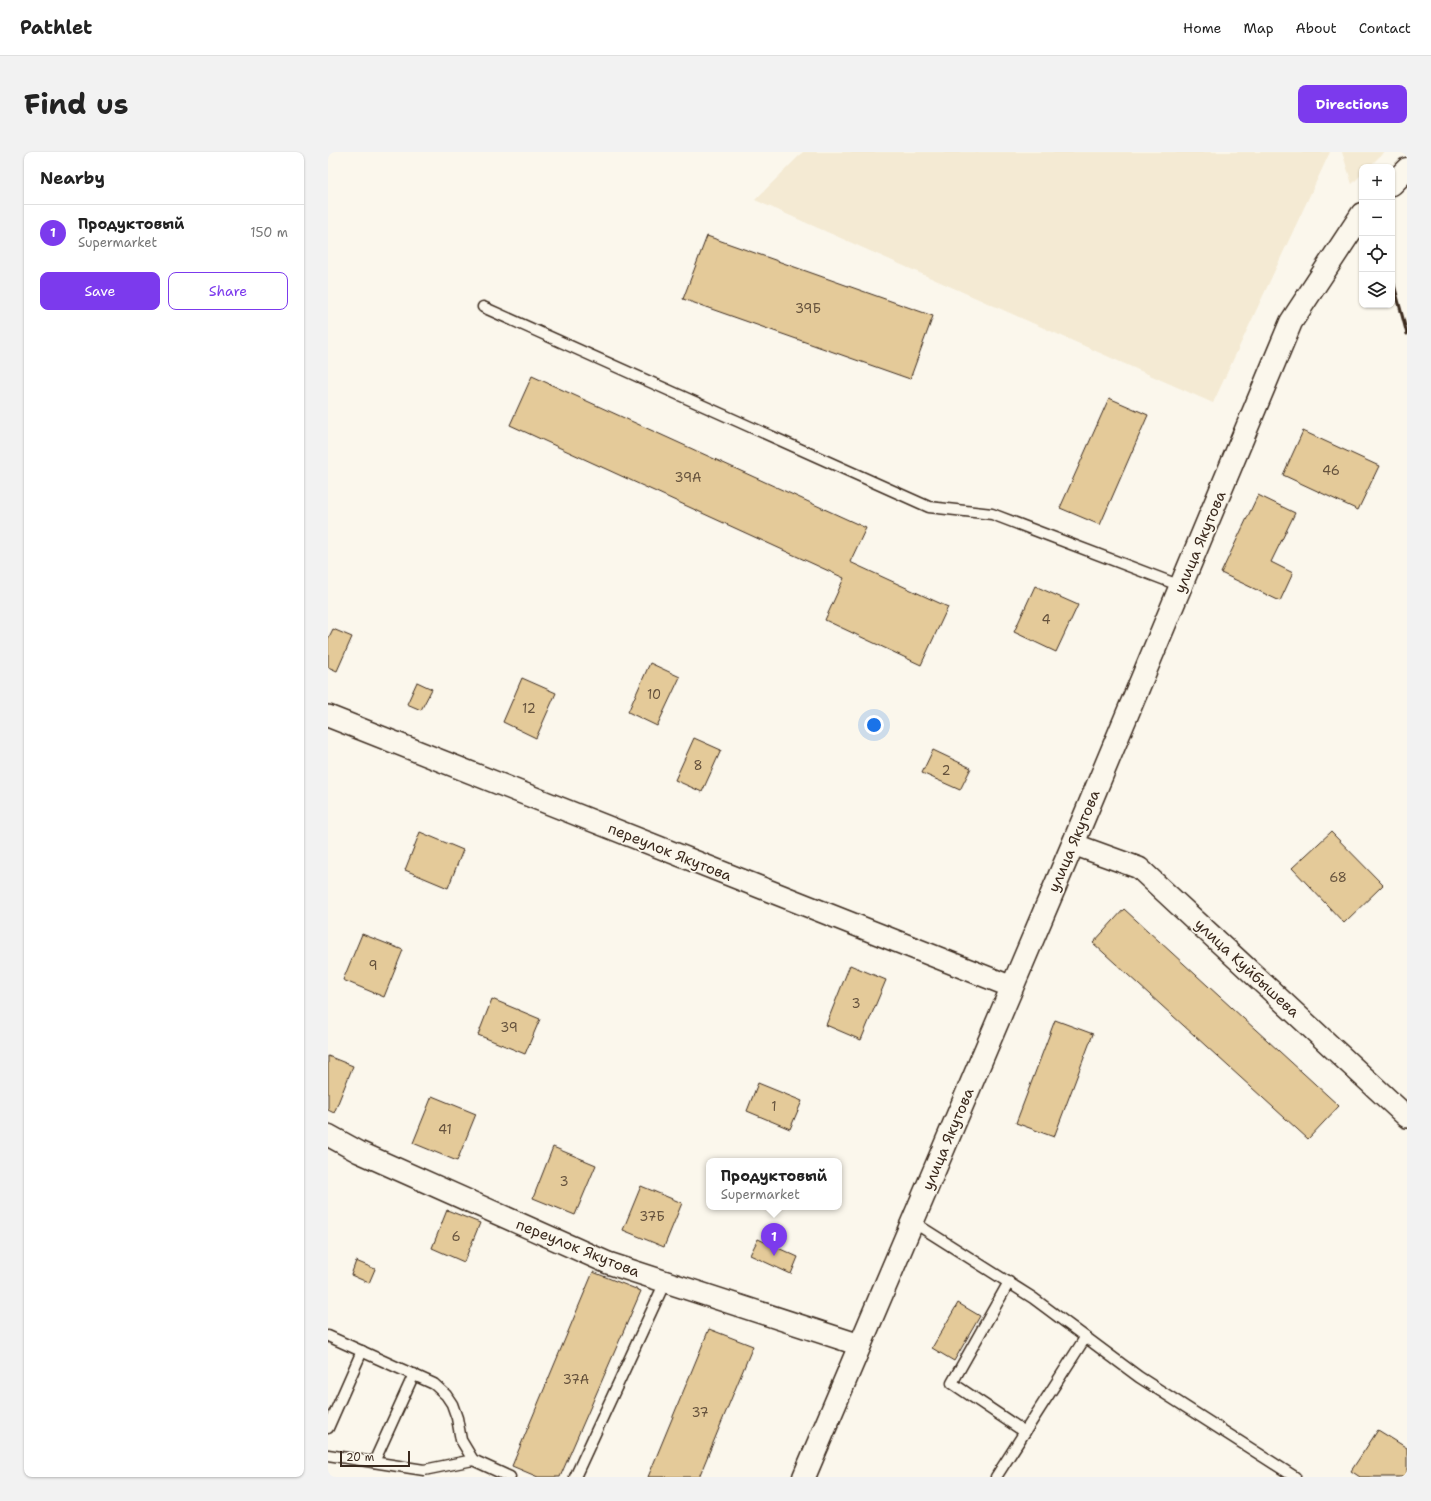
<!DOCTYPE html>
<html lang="en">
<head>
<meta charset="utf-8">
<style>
	body { margin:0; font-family:"Shantell Sans",sans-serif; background:#f2f2f2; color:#222 }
	.controls { position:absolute; right:12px; top:12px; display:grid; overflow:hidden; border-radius:8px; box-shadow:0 1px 3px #0004 }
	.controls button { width:36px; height:36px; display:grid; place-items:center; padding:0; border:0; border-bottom:1px solid #e0e0e0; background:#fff; color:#222; font:20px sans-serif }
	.scale { position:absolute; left:12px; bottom:10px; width:70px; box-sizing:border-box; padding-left:4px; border:2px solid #3b2a1e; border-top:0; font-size:11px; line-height:14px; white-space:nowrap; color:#3b2a1e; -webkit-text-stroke:3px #fbf7ec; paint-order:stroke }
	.you { position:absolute; left:546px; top:573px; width:14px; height:14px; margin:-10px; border:3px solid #fff; border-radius:50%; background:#1a73e8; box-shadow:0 0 0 6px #1a73e833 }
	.badge { display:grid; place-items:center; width:26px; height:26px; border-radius:50%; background:#7c3aed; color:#fff; font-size:13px; font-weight:700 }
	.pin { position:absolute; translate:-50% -33px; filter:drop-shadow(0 1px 2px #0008) }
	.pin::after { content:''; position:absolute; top:21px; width:14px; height:12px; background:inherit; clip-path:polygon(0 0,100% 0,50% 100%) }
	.popup { position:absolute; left:378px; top:1006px; width:136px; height:52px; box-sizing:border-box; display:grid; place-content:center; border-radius:8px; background:#fff; filter:drop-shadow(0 1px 3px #0005); font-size:13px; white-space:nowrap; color:#767676 }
	.popup b { font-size:15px; color:#222 }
	.popup::after { content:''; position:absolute; left:50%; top:100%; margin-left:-8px; border:8px solid transparent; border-top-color:#fff }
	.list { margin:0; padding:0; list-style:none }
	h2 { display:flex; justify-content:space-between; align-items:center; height:52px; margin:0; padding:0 16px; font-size:17px }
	h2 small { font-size:13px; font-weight:400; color:#767676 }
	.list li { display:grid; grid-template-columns:26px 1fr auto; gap:12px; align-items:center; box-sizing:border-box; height:56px; padding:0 16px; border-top:1px solid #e0e0e0 }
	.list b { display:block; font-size:15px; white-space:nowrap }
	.list p { margin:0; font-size:13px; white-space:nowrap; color:#767676 }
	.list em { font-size:13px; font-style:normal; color:#767676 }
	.actions { display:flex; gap:8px; padding:12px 16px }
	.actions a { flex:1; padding:9px 0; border:1px solid #7c3aed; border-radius:8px; text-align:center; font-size:14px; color:#7c3aed }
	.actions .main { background:#7c3aed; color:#fff }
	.icon { flex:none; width:22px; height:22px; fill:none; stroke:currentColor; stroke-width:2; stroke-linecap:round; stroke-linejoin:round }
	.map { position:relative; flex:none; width:1079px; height:1325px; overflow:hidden; border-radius:8px }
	header { display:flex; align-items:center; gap:24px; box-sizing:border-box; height:56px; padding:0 20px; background:#fff; border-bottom:1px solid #e0e0e0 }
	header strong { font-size:19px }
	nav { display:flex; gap:22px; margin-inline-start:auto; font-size:14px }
	.intro { display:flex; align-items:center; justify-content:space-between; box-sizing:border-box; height:96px; padding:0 24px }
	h1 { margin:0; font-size:28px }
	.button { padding:10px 18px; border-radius:8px; background:#7c3aed; color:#fff; font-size:14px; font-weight:700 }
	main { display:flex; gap:24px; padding:0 24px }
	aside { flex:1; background:#fff; border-radius:8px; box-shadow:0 1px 3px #0004 }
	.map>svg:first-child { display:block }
	.built { fill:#f4ead3 }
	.building { fill:#e4ca99; stroke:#3b2a1e }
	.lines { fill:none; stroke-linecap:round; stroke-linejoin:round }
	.lane-casing { stroke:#3b2a1e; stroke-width:13 }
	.street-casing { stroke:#3b2a1e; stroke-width:24 }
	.secondary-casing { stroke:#3b2a1e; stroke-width:25 }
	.lane { stroke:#fbf7ec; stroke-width:10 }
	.street { stroke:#fbf7ec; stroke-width:21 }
	.secondary { stroke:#fbf7ec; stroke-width:22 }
	.rail { stroke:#3b2a1e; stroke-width:3 }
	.labels { text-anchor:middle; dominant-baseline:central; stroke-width:3.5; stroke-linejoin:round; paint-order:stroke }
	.number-label { font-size:13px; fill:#65523d }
	.street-label { font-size:15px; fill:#3b2a1e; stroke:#fbf7ec }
</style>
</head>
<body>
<header>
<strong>Pathlet</strong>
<nav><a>Home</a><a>Map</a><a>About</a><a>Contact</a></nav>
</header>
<div class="intro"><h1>Find us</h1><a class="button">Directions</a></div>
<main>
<aside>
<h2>Nearby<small></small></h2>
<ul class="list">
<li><span class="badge">1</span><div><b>Продуктовый</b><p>Supermarket</p></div><em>150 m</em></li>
</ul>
<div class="actions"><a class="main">Save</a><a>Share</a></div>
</aside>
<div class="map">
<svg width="1079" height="1325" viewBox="0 0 1079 1325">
	<rect width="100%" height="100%" fill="#fbf7ec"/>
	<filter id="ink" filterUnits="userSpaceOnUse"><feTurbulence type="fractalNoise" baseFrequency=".025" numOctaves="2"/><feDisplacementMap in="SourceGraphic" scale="8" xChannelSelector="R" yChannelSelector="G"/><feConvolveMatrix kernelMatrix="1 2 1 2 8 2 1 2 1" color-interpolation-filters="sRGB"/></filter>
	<g filter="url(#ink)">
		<g class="built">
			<polygon points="475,0 1002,0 885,251 427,48"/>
			<polygon points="1014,0 1056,0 1041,15 1034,15 1034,22 1024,32"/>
		</g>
		<g class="building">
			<polygon points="379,84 605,164 582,227 355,147"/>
			<polygon points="204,224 538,376 522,410 620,455 593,513 497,468 516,426 182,273"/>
			<polygon points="781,246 820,263 772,373 732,356"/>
			<polygon points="975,279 1051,314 1030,358 955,323"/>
			<polygon points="930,343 967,361 943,410 965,421 952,449 893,421"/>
			<polygon points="707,434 750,453 728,500 686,480"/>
			<polygon points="5,477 24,485 9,519 0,515 0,487"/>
			<polygon points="322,511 352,525 329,574 300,560"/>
			<polygon points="194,526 228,541 208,586 175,570"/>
			<polygon points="89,530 104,537 93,558 79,552"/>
			<polygon points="366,586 393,598 374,640 347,628"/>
			<polygon points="605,598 643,616 632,638 594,621"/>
			<polygon points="92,680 135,698 120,736 77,718"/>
			<polygon points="1003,680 1055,733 1016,771 964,716"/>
			<polygon points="796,757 1011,954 980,987 765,791"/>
			<polygon points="34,782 75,798 56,845 15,828"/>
			<polygon points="522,813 558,828 533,888 498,873"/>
			<polygon points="164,847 212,867 197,902 150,883"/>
			<polygon points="727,868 765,882 726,985 688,971"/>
			<polygon points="0,904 25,914 6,961 0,958"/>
			<polygon points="430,931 474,949 462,977 419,959"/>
			<polygon points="104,944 148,962 129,1009 85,991"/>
			<polygon points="225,995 268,1013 247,1063 205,1046"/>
			<polygon points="313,1034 354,1051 336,1095 295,1078"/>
			<polygon points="119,1058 152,1071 136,1110 104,1096"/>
			<polygon points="430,1087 470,1105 463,1122 422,1103"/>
			<polygon points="28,1109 47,1117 41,1131 23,1123"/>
			<polygon points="265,1120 313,1139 232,1325 210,1325 184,1314"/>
			<polygon points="630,1151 652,1164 626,1209 604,1196"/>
			<polygon points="381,1177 425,1194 371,1325 320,1325"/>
			<polygon points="1050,1278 1079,1296 1079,1325 1032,1325 1023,1319"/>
		</g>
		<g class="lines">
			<g class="lane-casing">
				<g id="lane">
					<polyline points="155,155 601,355 664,362 853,434"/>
					<polyline points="585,1070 705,1146 811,1225 967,1325"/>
					<polyline points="681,1130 624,1231 697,1280"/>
					<polyline points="0,1184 106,1232 118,1243 124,1252 129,1266 133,1288 145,1308 182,1325"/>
					<polyline points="0,1276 34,1199"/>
					<polyline points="0,1303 96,1318 145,1308"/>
					<polyline points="46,1310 86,1222"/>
					<polyline points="247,1325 337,1130"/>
					<polyline points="668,1325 757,1186"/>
				</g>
			</g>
			<g class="street-casing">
				<g id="street">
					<polyline points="0,564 684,835"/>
					<polyline points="745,692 811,716 1079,965"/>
					<polyline points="0,983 31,1000 280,1111 532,1193"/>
				</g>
			</g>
			<g class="secondary-casing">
				<g id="secondary">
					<polyline points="1064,32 1079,17"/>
					<polyline points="476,1325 745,692 963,170 1034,62"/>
				</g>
			</g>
			<use href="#lane" class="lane"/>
			<use href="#street" class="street"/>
			<use href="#secondary" class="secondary"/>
			<polyline class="rail" points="1064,125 1079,182"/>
		</g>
	</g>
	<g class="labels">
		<g class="number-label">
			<text x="480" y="156">39Б</text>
			<text x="1003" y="318">46</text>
			<text x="360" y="325">39А</text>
			<text x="718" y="467">4</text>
			<text x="326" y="542">10</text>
			<text x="201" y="556">12</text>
			<text x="370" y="613">8</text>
			<text x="618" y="618">2</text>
			<text x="1010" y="725">68</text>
			<text x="45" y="813">9</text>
			<text x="528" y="851">3</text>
			<text x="181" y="875">39</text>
			<text x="446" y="954">1</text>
			<text x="117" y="977">41</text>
			<text x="236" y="1029">3</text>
			<text x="324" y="1064">37Б</text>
			<text x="128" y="1084">6</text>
			<text x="248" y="1227">37А</text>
			<text x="372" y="1260">37</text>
		</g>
		<g class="street-label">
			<text transform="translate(872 390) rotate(-67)">улица Якутова</text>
			<text transform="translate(746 689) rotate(-67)">улица Якутова</text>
			<text transform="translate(342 700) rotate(22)">переулок Якутова</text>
			<text transform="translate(919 816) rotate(43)">улица Куйбышева</text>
			<text transform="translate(620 987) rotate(-67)">улица Якутова</text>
			<text transform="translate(250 1096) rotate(22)">переулок Якутова</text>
		</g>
	</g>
</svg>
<div class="controls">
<button>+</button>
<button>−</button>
<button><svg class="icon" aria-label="locate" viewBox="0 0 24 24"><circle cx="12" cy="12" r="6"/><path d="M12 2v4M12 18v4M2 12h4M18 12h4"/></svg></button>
<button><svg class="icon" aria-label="layers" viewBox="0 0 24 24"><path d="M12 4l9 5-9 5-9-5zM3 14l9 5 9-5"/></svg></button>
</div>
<div class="scale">20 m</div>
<div class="you"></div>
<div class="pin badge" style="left:446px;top:1104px">1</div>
<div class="popup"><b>Продуктовый</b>Supermarket</div>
</div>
</main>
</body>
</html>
